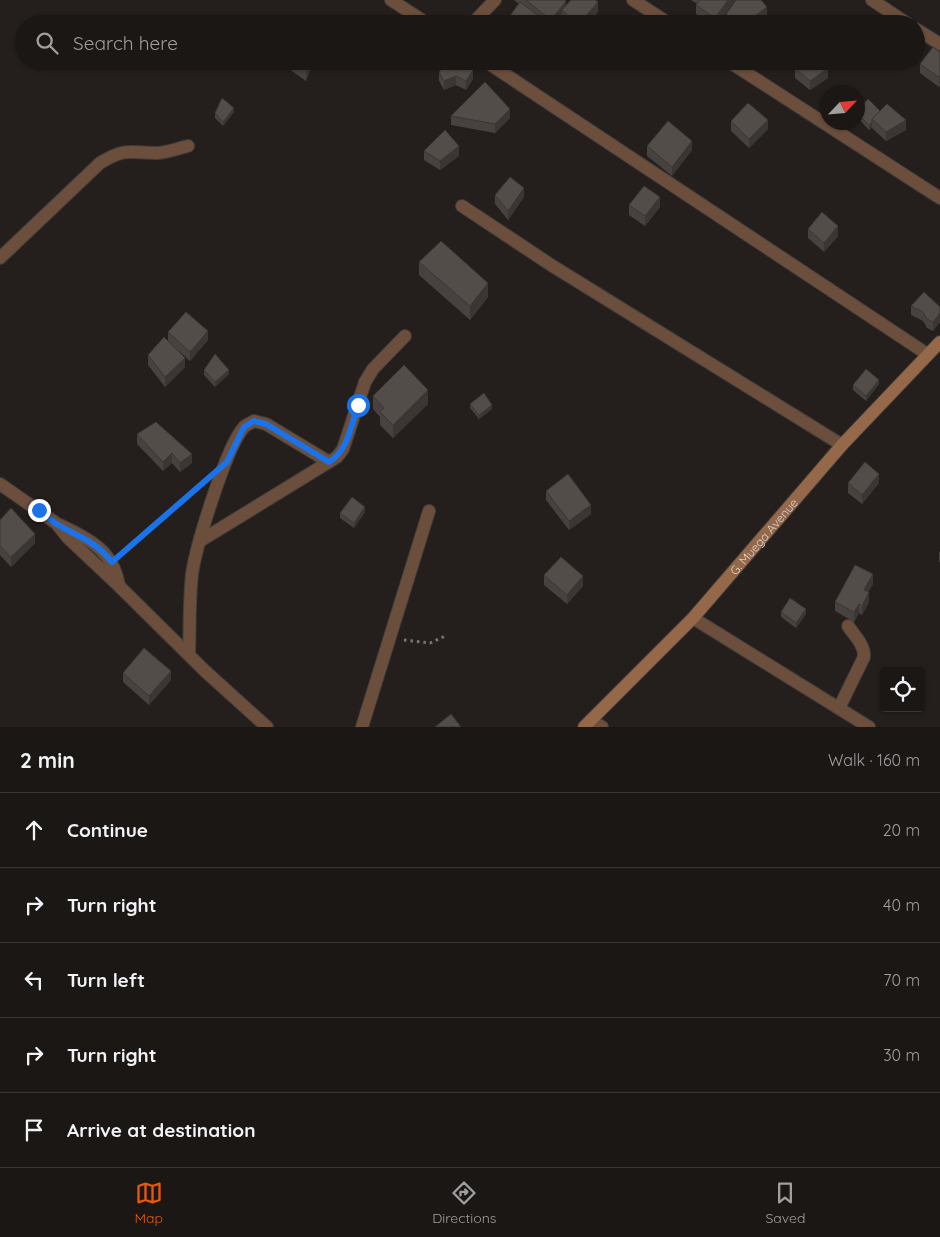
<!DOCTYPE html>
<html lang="en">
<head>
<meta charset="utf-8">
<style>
	body { margin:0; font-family:Quicksand,sans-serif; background:#24201e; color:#f1f3f6 }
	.controls { position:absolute; right:15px; bottom:15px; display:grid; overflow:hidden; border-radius:5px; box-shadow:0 1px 4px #0004 }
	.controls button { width:45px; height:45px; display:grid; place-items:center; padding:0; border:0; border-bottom:1px solid #393634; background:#1b1715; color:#f1f3f6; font:25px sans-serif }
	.compass { position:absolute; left:820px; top:85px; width:45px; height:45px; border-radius:50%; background:#1b1715; box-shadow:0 1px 4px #0004; rotate:64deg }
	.stop { position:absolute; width:15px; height:15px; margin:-11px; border:4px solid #1a73e8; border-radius:50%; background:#fff }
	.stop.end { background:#1a73e8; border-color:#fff; box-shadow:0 1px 5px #0008 }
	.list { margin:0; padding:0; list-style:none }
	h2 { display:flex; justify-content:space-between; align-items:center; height:65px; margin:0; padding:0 20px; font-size:21px }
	h2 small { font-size:16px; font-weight:400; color:#a09fa0 }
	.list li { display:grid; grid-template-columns:32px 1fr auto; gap:15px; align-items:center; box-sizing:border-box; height:75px; padding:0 20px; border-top:1px solid #393634 }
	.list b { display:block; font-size:19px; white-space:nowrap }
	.list em { font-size:16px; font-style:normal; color:#a09fa0 }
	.icon { flex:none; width:28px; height:28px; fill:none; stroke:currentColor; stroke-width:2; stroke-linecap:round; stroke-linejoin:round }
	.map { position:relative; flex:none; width:940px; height:727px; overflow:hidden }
	.search { position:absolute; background:#1b1715; box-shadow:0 1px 4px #0004; left:15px; right:15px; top:15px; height:55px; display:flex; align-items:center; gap:12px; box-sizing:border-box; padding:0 18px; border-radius:28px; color:#a09fa0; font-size:19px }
	.sheet { height:440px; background:#1b1715 }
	nav { display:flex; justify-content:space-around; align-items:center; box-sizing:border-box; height:70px; border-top:1px solid #393634; background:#1b1715; font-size:14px; color:#a09fa0 }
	nav a { display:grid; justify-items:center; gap:2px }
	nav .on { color:#ea580c }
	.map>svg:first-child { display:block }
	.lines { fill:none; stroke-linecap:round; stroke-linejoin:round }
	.street-casing { stroke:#403c39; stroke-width:14 }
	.secondary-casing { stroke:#403c39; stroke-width:14 }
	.path { stroke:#7a7673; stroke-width:3; stroke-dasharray:2.5 4; stroke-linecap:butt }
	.street { stroke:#6b4f3c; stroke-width:12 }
	.secondary { stroke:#95684a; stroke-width:12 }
	.wall { fill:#47423f }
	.shaded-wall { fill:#3a3633 }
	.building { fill:#534d49; stroke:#3a3633 }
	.route { stroke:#1a73e8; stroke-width:6 }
	.labels { text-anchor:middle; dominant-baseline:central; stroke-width:5; stroke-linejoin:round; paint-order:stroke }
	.street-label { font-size:12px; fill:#d6d2d0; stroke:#1b1613 }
</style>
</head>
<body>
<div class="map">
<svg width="940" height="727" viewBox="0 0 940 727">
	<rect width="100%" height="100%" fill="#241f1c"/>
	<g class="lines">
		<g class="street-casing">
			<g id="street">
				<polyline points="391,0 428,24"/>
				<polyline points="633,0 670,24"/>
				<polyline points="872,0 908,24"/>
				<polyline points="472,24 495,0"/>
				<polyline points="916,29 940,44"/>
				<polyline points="485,61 927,354"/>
				<polyline points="728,61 940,198"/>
				<polyline points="462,206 551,265 842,445"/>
				<path d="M0,258L100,163C126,147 129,153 157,153C167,153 179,148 188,146"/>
				<polyline points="0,484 56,523 68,538 119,586 205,671 267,727"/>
				<path d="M60,525C90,540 113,550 119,586"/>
				<polyline points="200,541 337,457 343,449 365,382 373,369 405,336"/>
				<polyline points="693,618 869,727"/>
				<path d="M189,655C190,628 189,601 192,574C196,546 226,447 244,427C246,425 251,423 254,421L266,424L329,462"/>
				<path d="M839,708L864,657C865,645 854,635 848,626"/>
				<polyline points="591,720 602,727"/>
				<polyline points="362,727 429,511"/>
			</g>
		</g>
		<g class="secondary-casing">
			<g id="secondary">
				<path id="s1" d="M584,727L693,618L842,445L940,342"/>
			</g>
		</g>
		<g class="path">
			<polyline points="121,553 200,485"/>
			<polyline points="404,640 430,643 445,636"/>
		</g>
		<use href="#street" class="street"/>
		<use href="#secondary" class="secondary"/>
	</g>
	<g class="wall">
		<polygon points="514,0 565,0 566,5 598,12 587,24 567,24 562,19 562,16 555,24 543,24"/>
		<polygon points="691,0 735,0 718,24 709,24 696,14 696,5 697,4"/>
		<polygon points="726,14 767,16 758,24 727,24 726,23"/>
		<polygon points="940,52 940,85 939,87 920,73 920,64"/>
		<polygon points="278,61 311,61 311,67 306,81"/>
		<polygon points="510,61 519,61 516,66"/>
		<polygon points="795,68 828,78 810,90 795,78"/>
		<polygon points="439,72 473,79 466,90 456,85 444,90 439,81"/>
		<polygon points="828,101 828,114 822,111 822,107"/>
		<polygon points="880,111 906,130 886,141 872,128 872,127 869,130 858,118 858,114"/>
		<polygon points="234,112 223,126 215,118 215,113"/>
		<polygon points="451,116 510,118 495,133 451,125"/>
		<polygon points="731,121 768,129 749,148 731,131"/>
		<polygon points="647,146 692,150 672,176 647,156"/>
		<polygon points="424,151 459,156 440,170 424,160"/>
		<polygon points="495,195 524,197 508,220 495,204"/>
		<polygon points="629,205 660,207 645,226 629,215"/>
		<polygon points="808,229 838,236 824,252 808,238"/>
		<polygon points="419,262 488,297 470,320 419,275"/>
		<polygon points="911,306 940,307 940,322 933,331 927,328 923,321 911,315"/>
		<polygon points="168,332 208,340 190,361 174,347 185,367 165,387 148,365 148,355 168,341"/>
		<polygon points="204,370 229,374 215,387 204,375"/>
		<polygon points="879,384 866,401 853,390 853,385"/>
		<polygon points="373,396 428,404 393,438 380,425 380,417 373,409"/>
		<polygon points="470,404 492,409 479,419 470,408"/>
		<polygon points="137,434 192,463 180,472 172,463 163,471 137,444"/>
		<polygon points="848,483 879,483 862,504 848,493"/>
		<polygon points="546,491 591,514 569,530 546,500"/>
		<polygon points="365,512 354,528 340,518 340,513"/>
		<polygon points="0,520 35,543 11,567 0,555"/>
		<polygon points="940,551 940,563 939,562 939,553"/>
		<polygon points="544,575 583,586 567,604 544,585"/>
		<polygon points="873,584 868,592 869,602 862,615 859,613 854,622 835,611 835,602"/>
		<polygon points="781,612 806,614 796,628 781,617"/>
		<polygon points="123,673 171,680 149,705 123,682"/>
	</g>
	<g class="shaded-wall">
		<polygon points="728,0 735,0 718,24 715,24 715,18"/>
		<polygon points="566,1 566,10 562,10 562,16 555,24 551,24 551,20"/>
		<polygon points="598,2 598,12 587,24 579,24"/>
		<polygon points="767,7 767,16 758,24 745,24"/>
		<polygon points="310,61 311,61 311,67 306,81 306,72"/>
		<polygon points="828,68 828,78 810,90 810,81"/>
		<polygon points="473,70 473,79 466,90 466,81"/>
		<polygon points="456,76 456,85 444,90 444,81"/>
		<polygon points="940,76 940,85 939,87 939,77"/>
		<polygon points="234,108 234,112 223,126 223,122"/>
		<polygon points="510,109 510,118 495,133 495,124"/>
		<polygon points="768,120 768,129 749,148 749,139"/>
		<polygon points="906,120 906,130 886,141 886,132"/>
		<polygon points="872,122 872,127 869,130 869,125"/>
		<polygon points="692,141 692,150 672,176 672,167"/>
		<polygon points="459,146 459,156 440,170 440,161"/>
		<polygon points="524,188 524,197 508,220 508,211"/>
		<polygon points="660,197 660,207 645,226 645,216"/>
		<polygon points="838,226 838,236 824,252 824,243"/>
		<polygon points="488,283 488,297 470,320 470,306"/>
		<polygon points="940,313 940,322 933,331 933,322"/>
		<polygon points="208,331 208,340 190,361 190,352"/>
		<polygon points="185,358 185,367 165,387 165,377"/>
		<polygon points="229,370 229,374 215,387 215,382"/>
		<polygon points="879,380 879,384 866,401 866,396"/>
		<polygon points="428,390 428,404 393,438 393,425"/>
		<polygon points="492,405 492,409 479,419 479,415"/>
		<polygon points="172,453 172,463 163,471 163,462"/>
		<polygon points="192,454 192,463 180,472 180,463"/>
		<polygon points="879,474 879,483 862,504 862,495"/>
		<polygon points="591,505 591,514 569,530 569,521"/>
		<polygon points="365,507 365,512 354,528 354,523"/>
		<polygon points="35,534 35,543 11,567 11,557"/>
		<polygon points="873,574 873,584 864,599 864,590"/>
		<polygon points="583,576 583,586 567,604 567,595"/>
		<polygon points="869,592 869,602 862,615 862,606"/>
		<polygon points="859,604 859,613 854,622 854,612"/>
		<polygon points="806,609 806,614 796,628 796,623"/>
		<polygon points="171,671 171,680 149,705 149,696"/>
	</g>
	<g class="building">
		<polygon points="526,0 565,0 566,1 551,20"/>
		<polygon points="571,0 595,0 598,2 579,24 577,24 562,10"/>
		<polygon points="700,0 728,0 715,18 696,5"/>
		<polygon points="736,0 761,0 767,7 745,24 737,24 726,14"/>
		<polygon points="520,2 543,19 540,24 504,24"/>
		<polygon points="615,15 625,24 607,24"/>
		<polygon points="773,20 778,24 768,24"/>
		<polygon points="933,47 940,52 940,76 939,77 920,64"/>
		<polygon points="291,61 310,61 306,72"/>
		<polygon points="448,61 463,61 473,70 466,81 456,76 444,81 439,72"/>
		<polygon points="804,61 823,61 828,68 810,81 795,68"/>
		<polygon points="485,82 510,109 495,124 451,116"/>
		<polygon points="222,98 234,108 223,122 215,113"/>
		<polygon points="868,99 880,111 872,119 872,122 869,125 858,114 858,110"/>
		<polygon points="828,101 828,109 822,107"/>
		<polygon points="748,103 768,120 749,139 731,121"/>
		<polygon points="887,104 906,120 886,132 872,119"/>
		<polygon points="668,121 692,141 672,167 647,146"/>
		<polygon points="445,130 459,146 440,161 424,151"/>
		<polygon points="510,177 524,188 508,211 495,195"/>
		<polygon points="644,186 660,197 645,216 629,205"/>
		<polygon points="822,212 838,226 824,243 808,229"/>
		<polygon points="441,241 488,283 470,306 419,262"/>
		<polygon points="924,292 940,307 940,313 933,322 927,319 923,312 911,306"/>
		<polygon points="186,312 208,331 190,352 168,332"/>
		<polygon points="164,337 185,358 165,377 148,355"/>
		<polygon points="215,354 229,370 215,382 204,370"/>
		<polygon points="404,365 428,390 393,425 380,412 384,408 373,396"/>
		<polygon points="866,369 879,380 866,396 853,385"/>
		<polygon points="484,393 492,405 479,415 470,404"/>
		<polygon points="156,422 192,454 180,463 172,453 163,462 137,434"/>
		<polygon points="865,462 879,474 862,495 848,483"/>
		<polygon points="568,474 591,505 569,521 546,491"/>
		<polygon points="352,497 365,507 354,523 340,513"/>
		<polygon points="11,508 35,534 11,557 0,546 0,520"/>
		<polygon points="561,557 583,576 567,595 544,575"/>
		<polygon points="855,565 873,574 864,590 869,592 862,606 859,604 854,612 835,602"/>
		<polygon points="790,598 806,609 796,623 781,612"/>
		<polygon points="144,648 171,671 149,696 123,673"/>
		<polygon points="451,714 461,727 435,727"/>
	</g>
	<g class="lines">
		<path class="route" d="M39,510C45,514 50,519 55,523C79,538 92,538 112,562L227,462L244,427L254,421L266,424L329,462C348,451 351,425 358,405"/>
	</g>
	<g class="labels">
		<g class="street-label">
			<text stroke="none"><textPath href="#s1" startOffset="262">G. Muega Avenue</textPath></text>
		</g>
	</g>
</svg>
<div class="controls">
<button><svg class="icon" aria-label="locate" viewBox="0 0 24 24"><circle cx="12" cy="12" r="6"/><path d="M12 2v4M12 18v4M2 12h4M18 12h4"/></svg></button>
</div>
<svg class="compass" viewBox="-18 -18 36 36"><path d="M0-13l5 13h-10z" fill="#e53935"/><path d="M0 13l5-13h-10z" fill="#a09fa0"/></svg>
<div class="stop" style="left:358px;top:405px"></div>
<div class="stop end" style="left:39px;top:510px"></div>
<div class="search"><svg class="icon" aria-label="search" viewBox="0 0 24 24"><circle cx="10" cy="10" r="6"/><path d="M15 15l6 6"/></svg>Search here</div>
</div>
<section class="sheet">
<h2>2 min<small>Walk · 160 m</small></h2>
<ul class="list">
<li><svg class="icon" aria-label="ahead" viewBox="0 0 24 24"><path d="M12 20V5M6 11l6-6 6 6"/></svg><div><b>Continue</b></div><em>20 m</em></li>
<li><svg class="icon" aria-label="right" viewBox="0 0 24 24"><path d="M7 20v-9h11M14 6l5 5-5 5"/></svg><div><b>Turn right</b></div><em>40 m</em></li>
<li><svg class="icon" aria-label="left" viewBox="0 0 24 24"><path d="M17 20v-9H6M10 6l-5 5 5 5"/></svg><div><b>Turn left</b></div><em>70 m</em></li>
<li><svg class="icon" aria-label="right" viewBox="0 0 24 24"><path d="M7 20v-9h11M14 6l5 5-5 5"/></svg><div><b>Turn right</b></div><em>30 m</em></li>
<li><svg class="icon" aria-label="arrive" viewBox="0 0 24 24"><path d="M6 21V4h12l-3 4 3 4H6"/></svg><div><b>Arrive at destination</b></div></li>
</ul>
</section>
<nav>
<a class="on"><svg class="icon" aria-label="map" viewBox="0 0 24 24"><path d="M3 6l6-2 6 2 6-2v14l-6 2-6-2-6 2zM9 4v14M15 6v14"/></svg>Map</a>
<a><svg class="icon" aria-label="directions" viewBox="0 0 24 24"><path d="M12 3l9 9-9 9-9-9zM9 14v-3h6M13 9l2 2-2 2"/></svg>Directions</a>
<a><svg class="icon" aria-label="saved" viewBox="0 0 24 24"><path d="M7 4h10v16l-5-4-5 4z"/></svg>Saved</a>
</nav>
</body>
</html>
